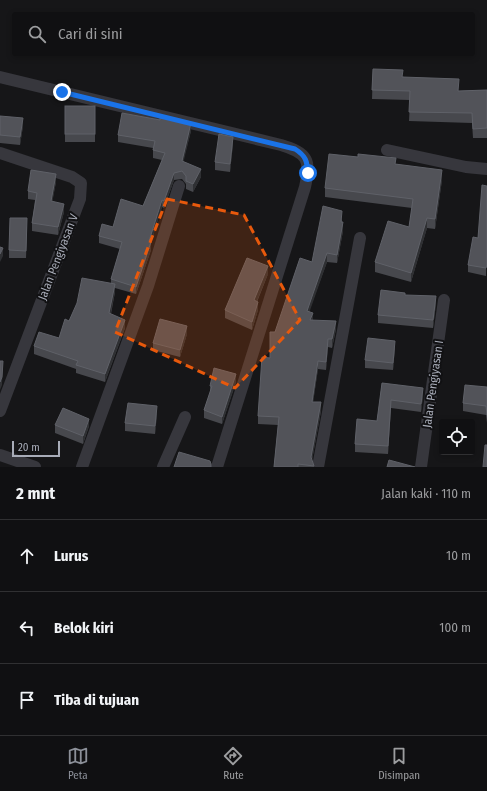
<!DOCTYPE html>
<html lang="id">
<head>
<meta charset="utf-8">
<style>
	body { margin:0; font-family:"Fira Sans Condensed",sans-serif; background:#19191b; color:#f1f3f6 }
	.controls { position:absolute; right:12px; bottom:12px; display:grid; overflow:hidden; border-radius:4px; box-shadow:0 2px 6px #0003 }
	.controls button { width:36px; height:36px; display:grid; place-items:center; padding:0; border:0; border-bottom:1px solid #303032; background:#101012; color:#f1f3f6; font:20px sans-serif }
	.scale { position:absolute; left:12px; bottom:10px; width:48px; box-sizing:border-box; padding-left:4px; border:2px solid #a8acb8; border-top:0; font-size:11px; line-height:14px; white-space:nowrap; color:#a8acb8; -webkit-text-stroke:3px #111113; paint-order:stroke }
	.stop { position:absolute; width:12px; height:12px; margin:-9px; border:3px solid #1a73e8; border-radius:50%; background:#fff }
	.stop.end { background:#1a73e8; border-color:#fff; box-shadow:0 1px 4px #0008 }
	.list { margin:0; padding:0; list-style:none }
	h2 { display:flex; justify-content:space-between; align-items:center; height:52px; margin:0; padding:0 16px; font-size:17px }
	h2 small { font-size:13px; font-weight:400; color:#9c9d9f }
	.list li { display:grid; grid-template-columns:26px 1fr auto; gap:12px; align-items:center; box-sizing:border-box; height:72px; padding:0 16px; border-top:1px solid #303032 }
	.list b { display:block; font-size:15px; white-space:nowrap }
	.list em { font-size:13px; font-style:normal; color:#9c9d9f }
	.icon { flex:none; width:22px; height:22px; fill:none; stroke:currentColor; stroke-width:2; stroke-linecap:round; stroke-linejoin:round }
	.map { position:relative; flex:none; width:487px; height:467px; overflow:hidden }
	.search { position:absolute; background:#101012; box-shadow:0 2px 6px #0003; left:12px; right:12px; top:12px; height:44px; display:flex; align-items:center; gap:10px; box-sizing:border-box; padding:0 14px; border-radius:4px; color:#9c9d9f; font-size:15px }
	.sheet { height:268px; background:#101012 }
	nav { display:flex; justify-content:space-around; align-items:center; box-sizing:border-box; height:56px; border-top:1px solid #303032; background:#101012; font-size:11px; color:#9c9d9f }
	nav a { display:grid; justify-items:center; gap:2px }
	nav .on { color:#8c9099 }
	.map>svg:first-child { display:block }
	.lines { fill:none; stroke-linecap:round; stroke-linejoin:round }
	.street { stroke:#37373d; stroke-width:12 }
	.wall { fill:#47484d }
	.shaded-wall { fill:#2f3033 }
	.building { fill:#525359; stroke:#5f6168 }
	.route { stroke:#1a73e8; stroke-width:5 }
	.marked { fill:#e8590c; fill-opacity:0.2; stroke:#e8590c; stroke-width:3; stroke-dasharray:8 5; stroke-linejoin:round }
	.labels { text-anchor:middle; dominant-baseline:central; stroke-width:4; stroke-linejoin:round; paint-order:stroke }
	.street-label { font-size:12px; fill:#a8acb8; stroke:#111113 }
</style>
</head>
<body>
<div class="map">
<svg width="487" height="467" viewBox="0 0 487 467">
	<rect width="100%" height="100%" fill="#161618"/>
	<g class="lines">
		<g class="street">
			<path d="M0,77L281,145C308,153 311,160 305,187L217,467"/>
			<polyline points="387,150 466,167 487,169"/>
			<polyline points="0,153 72,177 81,183 80,199 0,411"/>
			<polyline points="0,455 35,467"/>
			<polyline points="82,467 148,286 179,186"/>
			<polyline points="163,467 185,417"/>
			<polyline points="318,467 360,238"/>
			<polyline points="421,467 444,300"/>
		</g>
	</g>
	<g class="wall">
		<polygon points="373,69 459,91 487,90 487,138 473,138 472,123 409,121 410,100 372,99"/>
		<rect x="65" y="106" width="30" height="36"/>
		<polygon points="0,116 23,126 20,145 0,143"/>
		<polygon points="191,131 183,161 201,177 193,192 186,189 186,184 182,179 174,180 164,208 162,207 151,242 151,250 136,294 115,288 115,292 111,314 125,328 105,382 76,373 76,369 34,354 34,346 59,338 69,321 111,284 111,279 120,249 99,243 99,236 143,206 162,160 153,158 153,148 118,142 118,135"/>
		<polygon points="233,144 230,172 215,170 215,162"/>
		<polygon points="396,164 442,180 435,229 427,228 411,282 375,272 375,262 409,227 412,208 325,197 325,188"/>
		<polygon points="56,182 52,202 64,212 58,235 32,231 32,223 35,200 28,199 28,191"/>
		<polygon points="487,186 486,276 468,272 468,265 478,238"/>
		<polygon points="342,219 342,222 343,231 337,263 327,262 309,311 313,320 336,329 332,348 328,347 326,370 318,369 313,402 321,411 312,460 314,467 274,467 278,425 258,424 258,416 275,332 312,262"/>
		<polygon points="27,226 26,258 9,258 9,250"/>
		<polygon points="268,274 257,302 258,310 252,330 225,318 225,310"/>
		<polygon points="405,295 436,303 433,328 378,323 378,315"/>
		<polygon points="187,334 180,357 153,350 153,343"/>
		<polygon points="395,348 393,370 365,368 365,360"/>
		<polygon points="236,382 222,424 204,418 204,410 210,393 210,386"/>
		<polygon points="382,383 423,396 421,412 391,408 388,454 355,452 355,444 377,421"/>
		<polygon points="487,387 487,423 486,415 463,411 463,403"/>
		<polygon points="157,414 155,434 125,431 125,423"/>
		<polygon points="55,425 89,426 83,444 55,433"/>
	</g>
	<g class="shaded-wall">
		<polygon points="23,118 23,126 20,145 20,137"/>
		<polygon points="191,123 191,131 182,168 182,161"/>
		<polygon points="233,137 233,144 230,172 230,164"/>
		<polygon points="201,169 201,177 193,192 193,184"/>
		<polygon points="442,170 442,180 435,229 435,219"/>
		<polygon points="174,173 174,180 164,208 164,201"/>
		<polygon points="56,174 56,182 51,209 51,201"/>
		<polygon points="162,200 162,207 149,249 149,241"/>
		<polygon points="64,204 64,212 58,235 58,227"/>
		<polygon points="427,218 427,228 411,282 411,273"/>
		<polygon points="343,222 343,231 337,263 337,255"/>
		<polygon points="151,242 151,250 136,294 136,287"/>
		<polygon points="3,248 3,256 0,262 0,254"/>
		<polygon points="327,253 327,262 307,319 307,311"/>
		<polygon points="268,266 268,274 254,308 254,300"/>
		<polygon points="115,284 115,292 109,321 109,313"/>
		<polygon points="436,296 436,303 433,328 433,320"/>
		<polygon points="258,302 258,310 252,330 252,322"/>
		<polygon points="313,313 313,321 310,320"/>
		<polygon points="125,320 125,328 105,382 105,374"/>
		<polygon points="336,321 336,329 332,348 332,339"/>
		<polygon points="187,326 187,334 180,357 180,350"/>
		<polygon points="328,339 328,347 326,370 326,362"/>
		<polygon points="395,341 395,348 393,370 393,363"/>
		<polygon points="3,361 2,385 0,390 0,382"/>
		<polygon points="318,361 318,369 312,410 312,402"/>
		<polygon points="236,374 236,382 222,424 222,417"/>
		<polygon points="423,388 423,396 421,412 421,404"/>
		<polygon points="391,400 391,408 388,454 388,446"/>
		<polygon points="321,402 321,411 311,466 311,457"/>
		<polygon points="157,406 157,414 155,434 155,426"/>
		<polygon points="89,419 89,426 83,444 83,436"/>
	</g>
	<g class="building">
		<polygon points="373,69 403,70 402,77 459,79 458,91 487,90 487,128 473,129 472,113 409,112 410,91 372,90"/>
		<rect x="65" y="106" width="30" height="28"/>
		<polygon points="122,113 160,120 160,117 191,123 182,161 201,169 193,184 186,181 186,176 182,171 174,173 164,201 162,200 149,241 151,242 136,287 111,279 122,242 99,236 102,224 113,227 121,199 143,206 165,153 153,150 155,141 118,135"/>
		<polygon points="0,116 23,118 20,137 0,135"/>
		<polygon points="219,134 233,137 230,164 215,162"/>
		<polygon points="329,154 358,157 358,154 396,158 395,164 442,170 435,219 427,218 411,273 375,262 388,221 409,227 413,199 325,188"/>
		<polygon points="31,170 56,174 51,201 64,204 58,227 32,223 37,193 28,191"/>
		<polygon points="482,185 487,186 487,264 486,268 468,265 473,237 478,238"/>
		<polygon points="323,206 342,211 341,222 343,222 337,255 327,253 307,311 313,313 310,320 336,321 332,339 328,339 326,362 318,361 312,402 321,402 311,457 314,466 298,464 298,467 274,467 279,417 258,416 262,357 270,358 270,332 275,332 300,258 312,262"/>
		<polygon points="10,218 27,218 26,251 9,250"/>
		<polygon points="0,247 3,248 0,254"/>
		<polygon points="247,258 268,266 254,300 258,302 252,322 225,310"/>
		<polygon points="82,278 115,284 109,313 125,320 105,374 76,365 78,361 34,346 39,332 59,338 65,319 69,321 77,303"/>
		<polygon points="381,290 405,293 405,295 436,296 433,320 378,315"/>
		<polygon points="160,319 187,326 180,350 153,343"/>
		<polygon points="368,338 395,341 393,363 365,360"/>
		<polygon points="0,361 3,361 2,377 0,382"/>
		<polygon points="214,368 236,374 222,417 204,410 212,386 210,386"/>
		<polygon points="382,383 423,388 421,404 391,400 388,446 355,444 357,419 377,421"/>
		<polygon points="465,385 487,387 487,415 486,406 463,403"/>
		<polygon points="128,403 157,406 155,426 125,423"/>
		<polygon points="63,408 89,419 83,436 55,425"/>
		<polygon points="485,445 487,445 487,467 483,467"/>
		<polygon points="179,452 210,461 211,464 211,467 174,467"/>
		<polygon points="389,460 415,467 387,467"/>
	</g>
	<g class="lines">
		<path class="route" d="M62,92L295,149C306,156 307,161 308,173"/>
	</g>
	<path class="marked" d="M167,199L244,215L300,320L235,388L115,332Z"/>
	<g class="labels">
		<g class="street-label">
			<text transform="translate(58 257) rotate(-69)">Jalan Pengiyasan V</text>
			<text transform="translate(433 384) rotate(-82)">Jalan Pengiyasan I</text>
		</g>
	</g>
</svg>
<div class="controls">
<button><svg class="icon" aria-label="locate" viewBox="0 0 24 24"><circle cx="12" cy="12" r="6"/><path d="M12 2v4M12 18v4M2 12h4M18 12h4"/></svg></button>
</div>
<div class="scale">20 m</div>
<div class="stop" style="left:308px;top:173px"></div>
<div class="stop end" style="left:62px;top:92px"></div>
<div class="search"><svg class="icon" aria-label="search" viewBox="0 0 24 24"><circle cx="10" cy="10" r="6"/><path d="M15 15l6 6"/></svg>Cari di sini</div>
</div>
<section class="sheet">
<h2>2 mnt<small>Jalan kaki · 110 m</small></h2>
<ul class="list">
<li><svg class="icon" aria-label="ahead" viewBox="0 0 24 24"><path d="M12 20V5M6 11l6-6 6 6"/></svg><div><b>Lurus</b></div><em>10 m</em></li>
<li><svg class="icon" aria-label="left" viewBox="0 0 24 24"><path d="M17 20v-9H6M10 6l-5 5 5 5"/></svg><div><b>Belok kiri</b></div><em>100 m</em></li>
<li><svg class="icon" aria-label="arrive" viewBox="0 0 24 24"><path d="M6 21V4h12l-3 4 3 4H6"/></svg><div><b>Tiba di tujuan</b></div></li>
</ul>
</section>
<nav>
<a class="on"><svg class="icon" aria-label="map" viewBox="0 0 24 24"><path d="M3 6l6-2 6 2 6-2v14l-6 2-6-2-6 2zM9 4v14M15 6v14"/></svg>Peta</a>
<a><svg class="icon" aria-label="directions" viewBox="0 0 24 24"><path d="M12 3l9 9-9 9-9-9zM9 14v-3h6M13 9l2 2-2 2"/></svg>Rute</a>
<a><svg class="icon" aria-label="saved" viewBox="0 0 24 24"><path d="M7 4h10v16l-5-4-5 4z"/></svg>Disimpan</a>
</nav>
</body>
</html>
